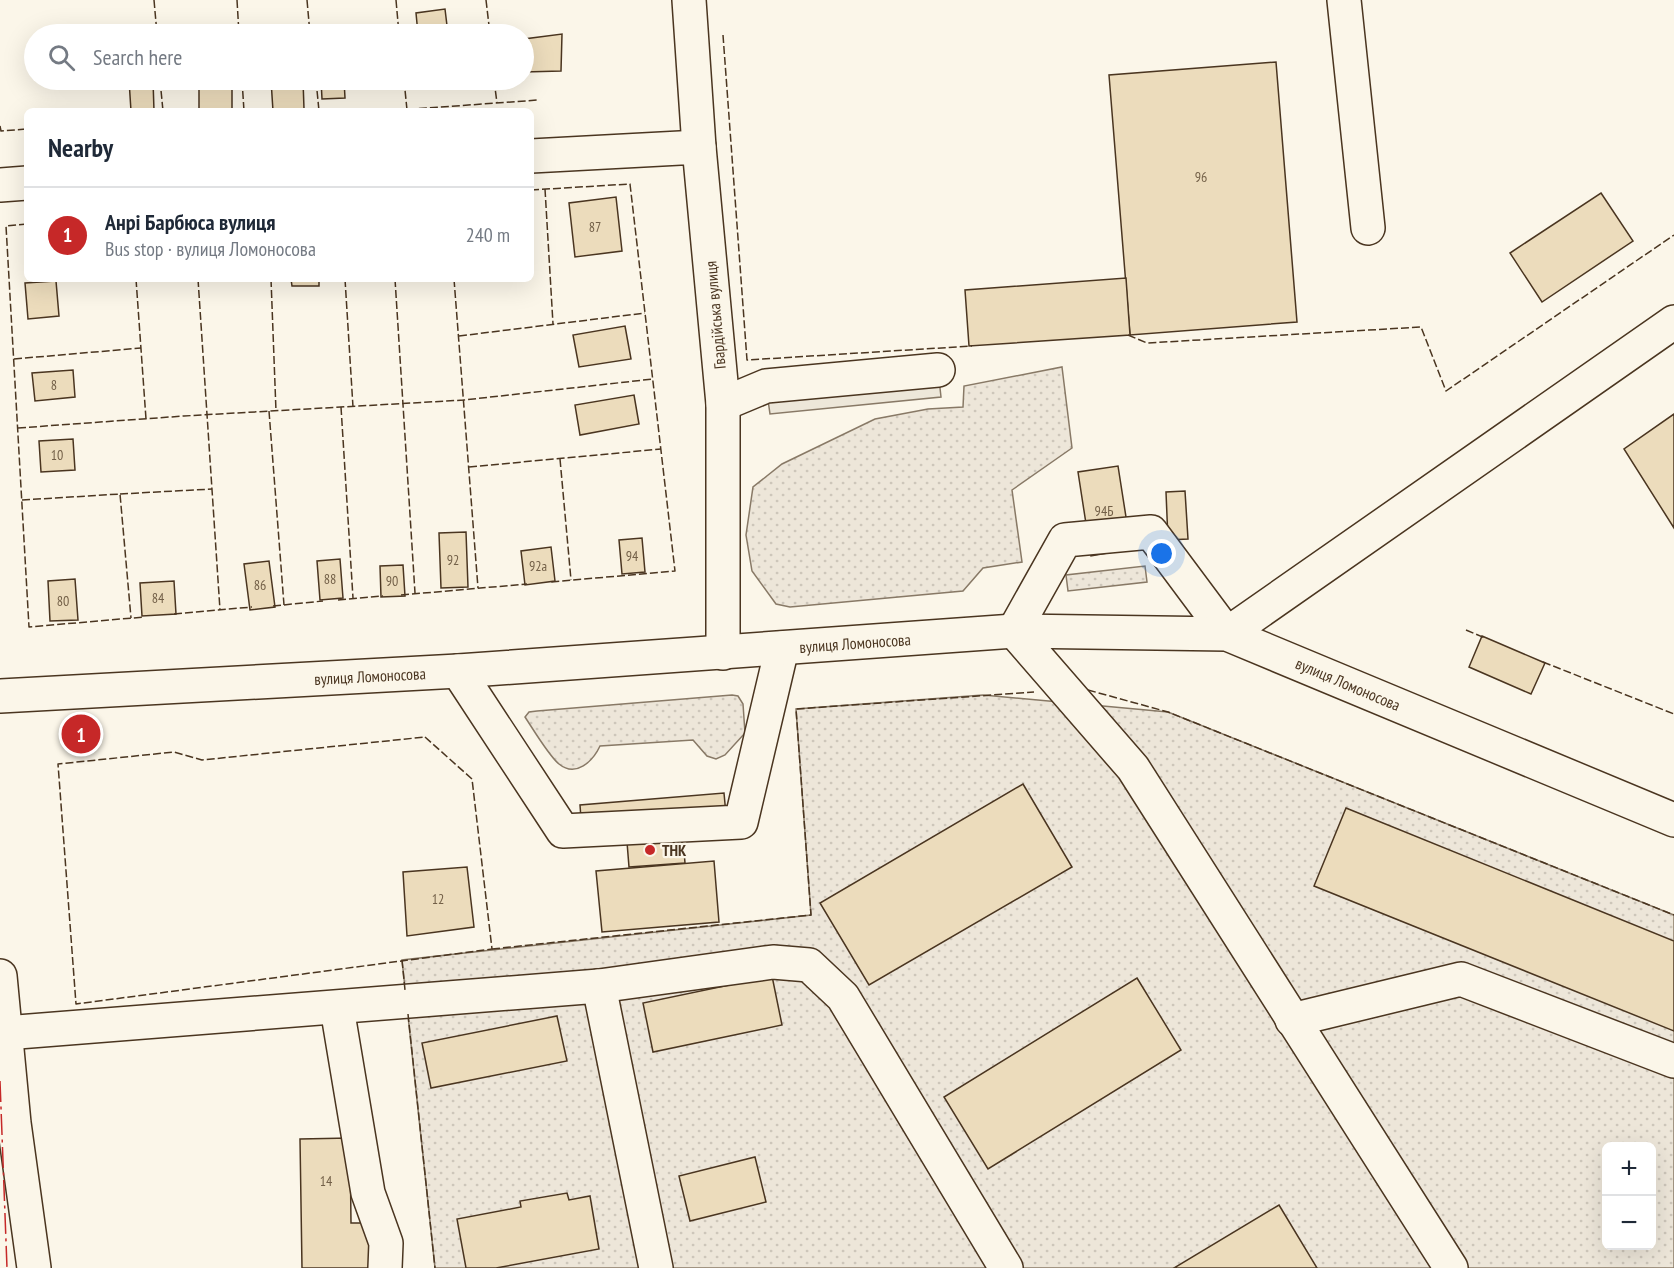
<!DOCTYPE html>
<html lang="en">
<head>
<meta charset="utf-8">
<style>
	body { margin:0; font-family:"PT Sans Narrow",sans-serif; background:#f6f6f7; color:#1f2937 }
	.controls { position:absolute; right:18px; bottom:18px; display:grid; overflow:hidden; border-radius:9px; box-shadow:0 6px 24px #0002 }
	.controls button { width:54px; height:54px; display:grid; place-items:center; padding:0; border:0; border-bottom:2px solid #e0e1e3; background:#fff; color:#1f2937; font:30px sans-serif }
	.you { position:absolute; left:1162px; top:554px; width:21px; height:21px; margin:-15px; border:4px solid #fff; border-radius:50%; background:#1a73e8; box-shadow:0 0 0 9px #1a73e833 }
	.badge { display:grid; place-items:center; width:39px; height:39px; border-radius:50%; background:#c62828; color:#fff; font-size:20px; font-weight:700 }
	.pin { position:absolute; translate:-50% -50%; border:3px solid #fff; box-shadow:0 2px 6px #0006 }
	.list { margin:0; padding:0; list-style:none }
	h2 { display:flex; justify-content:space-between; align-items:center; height:78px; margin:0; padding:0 24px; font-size:26px }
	h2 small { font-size:20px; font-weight:400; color:#747a83 }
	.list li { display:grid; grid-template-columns:39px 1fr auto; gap:18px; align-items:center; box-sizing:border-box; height:96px; padding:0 24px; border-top:2px solid #e0e1e3 }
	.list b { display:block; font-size:22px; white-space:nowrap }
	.list p { margin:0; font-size:20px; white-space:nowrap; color:#747a83 }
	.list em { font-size:20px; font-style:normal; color:#747a83 }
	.icon { flex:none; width:33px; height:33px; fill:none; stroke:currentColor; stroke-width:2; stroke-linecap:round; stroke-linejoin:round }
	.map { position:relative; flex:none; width:1674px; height:1268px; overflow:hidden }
	.search { position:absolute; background:#fff; box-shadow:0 6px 24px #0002; left:24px; top:24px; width:510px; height:66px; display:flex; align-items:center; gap:15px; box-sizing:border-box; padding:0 21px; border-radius:33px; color:#747a83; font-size:22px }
	.panel { position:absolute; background:#fff; box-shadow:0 6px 24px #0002; left:24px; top:108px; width:510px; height:174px; border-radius:9px }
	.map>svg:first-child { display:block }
	.grass { fill:url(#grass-dots); stroke:#887966; stroke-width:1.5; fill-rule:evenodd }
	.parking { fill:#ede7d9; stroke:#887966; stroke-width:1.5 }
	.building { fill:#ecdcbc; stroke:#4a3520; stroke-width:1.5 }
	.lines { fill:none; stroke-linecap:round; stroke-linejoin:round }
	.minor-casing { stroke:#4a3520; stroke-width:36 }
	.major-casing { stroke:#4a3520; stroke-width:36 }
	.minor { stroke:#fbf6e9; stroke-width:33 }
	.major { stroke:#fbf6e9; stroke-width:33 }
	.fence { stroke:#4a3520; stroke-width:1.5; stroke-dasharray:8 3; stroke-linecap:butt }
	.power { stroke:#c62828; stroke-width:1.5; stroke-dasharray:21 4.5 3 4.5; stroke-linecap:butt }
	.poi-dot { fill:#c62828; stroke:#fbf6e9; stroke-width:2 }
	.labels { text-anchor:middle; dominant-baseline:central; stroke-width:4.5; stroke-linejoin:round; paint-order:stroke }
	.number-label { font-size:14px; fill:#725f47 }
	.street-label { font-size:16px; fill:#4a3520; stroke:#fbf6e9 }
	.poi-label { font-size:16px; font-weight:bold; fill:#4a3520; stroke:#fbf6e9; text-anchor:start }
</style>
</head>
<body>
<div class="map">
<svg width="1674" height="1268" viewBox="0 0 1674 1268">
	<defs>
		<pattern id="grass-dots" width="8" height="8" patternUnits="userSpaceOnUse" patternTransform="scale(1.5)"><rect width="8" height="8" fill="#ede6d9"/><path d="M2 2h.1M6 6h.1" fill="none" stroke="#cdc6ba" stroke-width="1.8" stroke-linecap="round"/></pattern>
	</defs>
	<rect width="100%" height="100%" fill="#fbf6e9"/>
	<g class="grass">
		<polygon points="1062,367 1072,448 1012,490 1022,562 983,568 963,591 790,607 776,604 752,571 746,535 753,487 782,464 875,419 928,409 963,407 964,386"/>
		<polygon points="1145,566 1147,582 1068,591 1066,575"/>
		<path d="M732,695L738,696L743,704L745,733L725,755L716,759L707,756L693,740L600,746C593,761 576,778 559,764C549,756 533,729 525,717L529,712L537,711Z"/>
		<path d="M983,695L1168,712L1674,915V1268H435L402,960L811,915L796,709ZM1606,1146H1652V1246H1606Z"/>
	</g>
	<polygon class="parking" points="938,370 941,397 770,414 766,386"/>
	<g class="building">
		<polygon points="445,9 448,34 418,34 416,13"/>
		<polygon points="562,34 561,71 524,72 524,39"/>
		<polygon points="1276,62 1297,322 1130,335 1109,75"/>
		<polygon points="129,80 153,80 154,111 131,111"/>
		<rect x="199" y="80" width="33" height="31"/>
		<polygon points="271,80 303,80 304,109 273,111"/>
		<polygon points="321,80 344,80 345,98 322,99"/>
		<polygon points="1601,193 1633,241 1542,302 1510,253"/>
		<polygon points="616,197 622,251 575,257 569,203"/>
		<polygon points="1126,278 1130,335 969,346 965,290"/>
		<polygon points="291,279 319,279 319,286 292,286"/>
		<polygon points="56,281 59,316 28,319 25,283"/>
		<polygon points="625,326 631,359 579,367 573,335"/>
		<polygon points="73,370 75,397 35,401 32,373"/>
		<polygon points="634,395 639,424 580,435 575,405"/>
		<polygon points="1674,414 1674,528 1624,449"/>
		<polygon points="73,439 75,470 41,472 39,441"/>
		<polygon points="1118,466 1131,549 1091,556 1078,472"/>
		<polygon points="1185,491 1188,539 1168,540 1166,492"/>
		<polygon points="466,532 468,587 441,588 439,533"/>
		<polygon points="642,538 645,572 622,574 619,540"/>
		<polygon points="551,547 555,581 525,585 521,551"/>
		<polygon points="340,559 343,598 320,600 317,561"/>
		<polygon points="269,561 275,607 250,610 244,564"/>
		<polygon points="403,565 405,596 381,597 380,566"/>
		<polygon points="75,579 78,620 50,621 48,581"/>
		<polygon points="174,581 176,614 142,616 140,583"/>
		<polygon points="1482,636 1545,663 1531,694 1469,667"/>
		<polygon points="1023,784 1072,867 869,985 820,903"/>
		<polygon points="724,793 728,836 683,839 685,863 629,867 627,842 583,846 580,805"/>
		<polygon points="1346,808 1674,941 1674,1031 1314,886"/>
		<polygon points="714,861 719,922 602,932 596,871"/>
		<polygon points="467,867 474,927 407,936 403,872"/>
		<polygon points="772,976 782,1025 653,1052 643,1003"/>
		<polygon points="1137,978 1181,1050 988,1169 944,1097"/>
		<polygon points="557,1016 567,1061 431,1088 422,1043"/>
		<polygon points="350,1138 351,1223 369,1223 370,1268 302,1268 300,1139"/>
		<polygon points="755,1157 766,1202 690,1221 679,1176"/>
		<polygon points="567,1193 569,1200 590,1196 599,1249 496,1268 466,1268 457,1219 521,1207 520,1201"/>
		<polygon points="1279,1205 1317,1268 1174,1268"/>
	</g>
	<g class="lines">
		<g class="minor-casing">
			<g id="minor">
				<polyline points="689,0 699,147"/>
				<polyline points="1344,0 1368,228"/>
				<polyline points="531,156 699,147 723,404 723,653"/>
				<polyline points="0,185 27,183"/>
				<polyline points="723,404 766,386 938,370"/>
				<polyline points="458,671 563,831 741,822 782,648"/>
				<polyline points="0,976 14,1123 34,1268"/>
				<polyline points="599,986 656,1268"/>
				<polyline points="337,1008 368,1193 386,1243 385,1268"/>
				<polyline points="1292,1020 1461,979 1674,1061"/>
				<polyline points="5,1033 599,986 773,962 809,965 843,997 1006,1268"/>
				<polyline points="1451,1268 1133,768 1014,631 1065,540 1151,532 1227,634 1674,322"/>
			</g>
		</g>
		<g class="major-casing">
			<polyline id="major" points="0,696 458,671 1014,631 1227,634 1674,820"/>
		</g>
		<use href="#minor" class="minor"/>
		<use href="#major" class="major"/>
		<g class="fence">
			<polyline points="154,0 157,34"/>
			<polyline points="237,0 239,34"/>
			<polyline points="307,0 310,34"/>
			<polyline points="396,0 399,34"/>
			<polyline points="486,0 490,34"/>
			<polyline points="723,35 747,360 972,346"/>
			<polyline points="160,80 163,111"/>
			<polyline points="242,80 244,111"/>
			<polyline points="316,80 319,111"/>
			<polyline points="404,80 407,110"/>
			<polyline points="494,80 497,103"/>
			<polyline points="386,111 538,100"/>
			<polyline points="0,126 1,131 27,129"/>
			<polyline points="545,189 553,324"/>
			<polyline points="531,190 630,184 675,571 551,582"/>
			<polyline points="27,224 6,226 29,627 144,617"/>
			<polyline points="136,279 146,419"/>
			<polyline points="198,279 220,610"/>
			<polyline points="271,279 276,411"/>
			<polyline points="345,279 353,407"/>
			<polyline points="395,279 415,593"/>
			<polyline points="454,279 478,588"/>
			<polyline points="1128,335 1147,343 1421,327 1446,391 1674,235"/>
			<polyline points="459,336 645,313"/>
			<polyline points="14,359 141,348"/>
			<polyline points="341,407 353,598"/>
			<polyline points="269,411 284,605"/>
			<polyline points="18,428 184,416 464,400 653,379"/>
			<polyline points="560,459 571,580"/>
			<polyline points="469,467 661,449"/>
			<polyline points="120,494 212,489"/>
			<polyline points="22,500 120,494 131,618"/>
			<polyline points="401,595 527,584"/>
			<polyline points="338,600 383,596"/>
			<polyline points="273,606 323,601"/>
			<polyline points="174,614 252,607"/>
			<polyline points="1466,630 1485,638"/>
			<polyline points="1543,662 1674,714"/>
			<polyline points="1088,690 1168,712 1674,915"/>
			<polygon points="425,737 472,779 492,949 76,1004 58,764 174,752 202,760"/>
			<polyline points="492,949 811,915 796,709 1034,692"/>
			<polyline points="402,960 405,990"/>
			<polyline points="408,1014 435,1268"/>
		</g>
		<polyline class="power" points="0,1081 7,1268"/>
	</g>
	<circle class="poi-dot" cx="650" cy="850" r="6"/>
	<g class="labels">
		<g class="number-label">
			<text x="1201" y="177">96</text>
			<text x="595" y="227">87</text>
			<text x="54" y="385">8</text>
			<text x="57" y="455">10</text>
			<text x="1104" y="511">94Б</text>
			<text x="632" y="556">94</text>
			<text x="453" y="560">92</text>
			<text x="538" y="566">92а</text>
			<text x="330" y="579">88</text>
			<text x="392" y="581">90</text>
			<text x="260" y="585">86</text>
			<text x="158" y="598">84</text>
			<text x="63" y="601">80</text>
			<text x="438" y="899">12</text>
			<text x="326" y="1181">14</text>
		</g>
		<g class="street-label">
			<text transform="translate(715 315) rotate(-95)">Гвардійська вулиця</text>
			<text transform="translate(855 643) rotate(-4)">вулиця Ломоносова</text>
			<text transform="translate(370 676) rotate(-3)">вулиця Ломоносова</text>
			<text transform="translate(1348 684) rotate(23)">вулиця Ломоносова</text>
		</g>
		<g class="poi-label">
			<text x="662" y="850">ТНК</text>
		</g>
	</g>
</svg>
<div class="controls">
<button>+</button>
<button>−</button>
</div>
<div class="you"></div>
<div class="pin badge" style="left:81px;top:734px">1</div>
<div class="search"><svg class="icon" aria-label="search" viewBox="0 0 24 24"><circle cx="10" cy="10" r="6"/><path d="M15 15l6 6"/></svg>Search here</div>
<section class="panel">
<h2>Nearby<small></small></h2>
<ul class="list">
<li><span class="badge">1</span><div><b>Анрі Барбюса вулиця</b><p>Bus stop · вулиця Ломоносова</p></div><em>240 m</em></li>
</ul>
</section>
</div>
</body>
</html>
